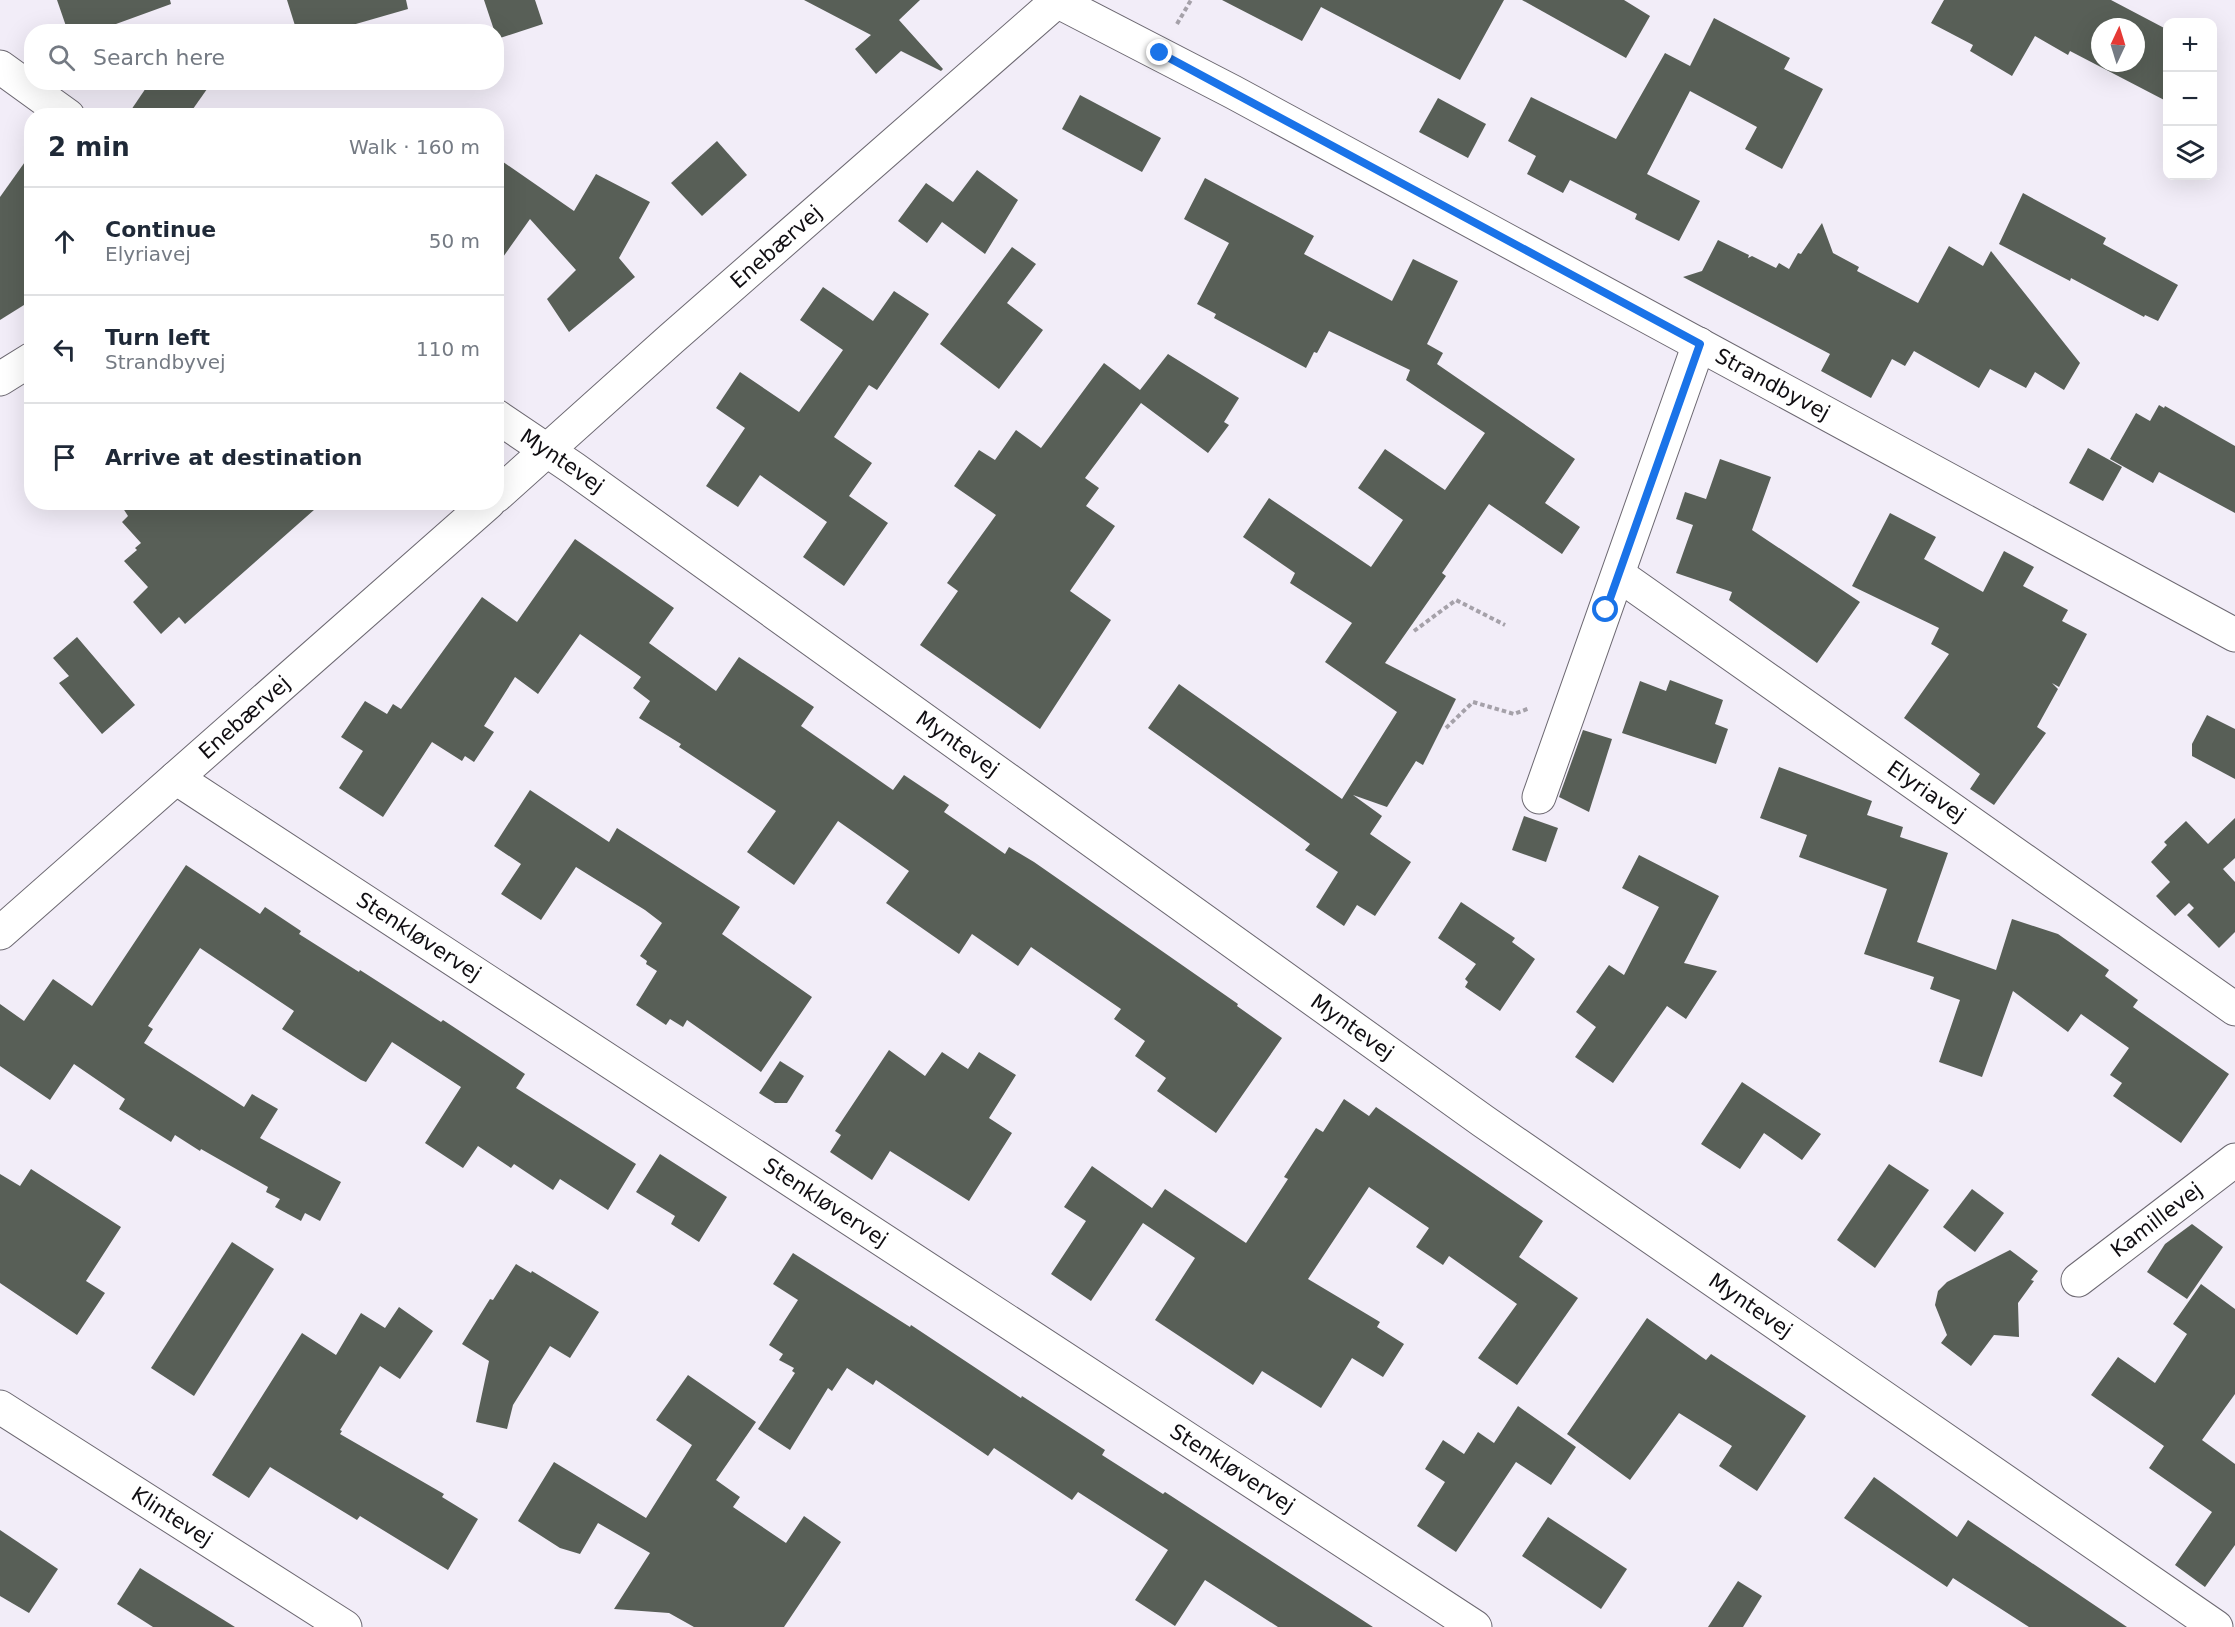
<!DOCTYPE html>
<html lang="en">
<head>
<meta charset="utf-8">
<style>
	body { margin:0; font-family:"DejaVu Sans",sans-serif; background:#f6f6f7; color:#1f2937 }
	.controls { position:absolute; right:18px; top:18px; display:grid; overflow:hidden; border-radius:12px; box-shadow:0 6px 24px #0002 }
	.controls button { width:54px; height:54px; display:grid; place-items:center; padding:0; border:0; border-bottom:2px solid #e0e1e3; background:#fff; color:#1f2937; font:30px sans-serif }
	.compass { position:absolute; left:2091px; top:18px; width:54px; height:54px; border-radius:50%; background:#fff; box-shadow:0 6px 24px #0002; rotate:4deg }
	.stop { position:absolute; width:18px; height:18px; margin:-14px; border:4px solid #1a73e8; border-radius:50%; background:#fff }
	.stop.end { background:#1a73e8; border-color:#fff; box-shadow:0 2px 6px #0008 }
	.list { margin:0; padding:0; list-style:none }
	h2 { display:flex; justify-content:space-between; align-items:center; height:78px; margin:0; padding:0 24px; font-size:26px }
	h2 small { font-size:20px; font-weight:400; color:#747a83 }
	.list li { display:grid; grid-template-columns:39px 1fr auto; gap:18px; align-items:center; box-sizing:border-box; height:108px; padding:0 24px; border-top:2px solid #e0e1e3 }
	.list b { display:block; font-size:22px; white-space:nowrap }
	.list p { margin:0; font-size:20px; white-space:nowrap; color:#747a83 }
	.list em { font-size:20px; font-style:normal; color:#747a83 }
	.icon { flex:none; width:33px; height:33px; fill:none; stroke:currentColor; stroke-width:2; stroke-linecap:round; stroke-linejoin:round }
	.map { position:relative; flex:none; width:2235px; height:1627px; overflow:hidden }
	.search { position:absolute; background:#fff; box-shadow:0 6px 24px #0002; left:24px; top:24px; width:480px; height:66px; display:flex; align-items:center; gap:15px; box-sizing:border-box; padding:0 21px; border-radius:24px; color:#747a83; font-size:22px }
	.panel { position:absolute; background:#fff; box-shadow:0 6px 24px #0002; left:24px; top:108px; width:480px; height:402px; border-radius:24px }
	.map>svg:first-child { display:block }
	.building { fill:#585f57; fill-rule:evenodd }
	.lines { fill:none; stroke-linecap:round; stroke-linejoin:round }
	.street-casing { stroke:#6c6871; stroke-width:35 }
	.path { stroke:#a5a1a9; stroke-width:4; stroke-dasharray:4.5 3; stroke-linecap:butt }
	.street { stroke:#fff; stroke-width:33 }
	.route { stroke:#1a73e8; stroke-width:8 }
	.labels { text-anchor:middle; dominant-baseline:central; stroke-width:6; stroke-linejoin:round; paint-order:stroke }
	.street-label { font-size:21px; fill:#100e12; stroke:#f2edf8 }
</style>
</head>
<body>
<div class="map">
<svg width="2235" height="1627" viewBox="0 0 2235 1627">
	<rect width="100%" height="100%" fill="#f2edf8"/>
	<g class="building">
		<polygon points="57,0 170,0 171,4 94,32 68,32"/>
		<polygon points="287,0 406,0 408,9 328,32 297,32"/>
		<polygon points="484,0 535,0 543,24 497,39"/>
		<polygon points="804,0 920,0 899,20 943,69 941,71 901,51 876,74 855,49 871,35"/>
		<polygon points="1222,0 1504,0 1460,80 1321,7 1302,41"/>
		<polygon points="1522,0 1624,0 1650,16 1626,58"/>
		<path d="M1944,0H2111L2168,30V102L2070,51L2068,55L2035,36L2012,76L1970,51L1973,45L1931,23ZM2100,27H2136V63H2100Z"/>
		<polygon points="1714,18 1790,58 1784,69 1823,89 1782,169 1745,149 1757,127 1690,91 1647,174 1700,201 1679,241 1635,219 1637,214 1570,180 1563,193 1527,174 1536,156 1508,141 1531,97 1616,139 1665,53 1690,66"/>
		<polygon points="150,82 212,82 188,116 127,116"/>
		<polygon points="1080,95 1161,138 1142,172 1062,129"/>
		<polygon points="1438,98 1486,124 1468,158 1419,132"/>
		<polygon points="717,141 747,175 702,216 671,183"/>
		<polygon points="32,152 32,300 0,320 0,197"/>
		<polygon points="496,157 574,211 596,174 650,202 619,258 635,277 569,332 547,299 576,270 530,219 496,267"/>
		<polygon points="977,170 1018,200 985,254 942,222 927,243 898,221 926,183 953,202"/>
		<polygon points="1205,178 1314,236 1304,254 1392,301 1413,259 1458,281 1427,344 1443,353 1437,364 1575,459 1545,503 1580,527 1562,554 1489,504 1442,573 1446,576 1385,663 1456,699 1423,765 1416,761 1387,807 1353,795 1382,816 1370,834 1411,862 1375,916 1357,905 1344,926 1316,907 1338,872 1305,850 1310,844 1148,728 1179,684 1342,799 1397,712 1325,662 1352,623 1290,583 1295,573 1243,537 1269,498 1371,567 1403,520 1358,488 1385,449 1445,490 1485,433 1406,380 1410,370 1329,331 1317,353 1314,352 1306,368 1214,318 1216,314 1197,304 1229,243 1184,219"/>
		<polygon points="2023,193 2106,238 2103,244 2178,285 2158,321 2145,315 2144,317 2071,278 2070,281 1999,244"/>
		<polygon points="1822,223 1833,253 1859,267 1857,271 1918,303 1949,246 1983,266 1991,251 2080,363 2064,390 2035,372 2026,388 1990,369 1979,388 1914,351 1905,366 1892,359 1871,398 1821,371 1830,354 1683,277 1702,271 1718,240 1749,255 1748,258 1752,256 1776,268 1779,263 1789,269 1798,253 1801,254"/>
		<polygon points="1012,247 1036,264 1007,303 1043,330 999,389 940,344"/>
		<polygon points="823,287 873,321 894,291 929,314 877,390 869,385 834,437 872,463 849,496 888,523 844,586 803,557 827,522 760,475 738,507 706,486 745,428 716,408 740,372 799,412 843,350 800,320"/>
		<polygon points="1168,354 1239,398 1224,422 1229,425 1208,453 1141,403 1085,478 1099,488 1086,506 1115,526 1070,591 1111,620 1040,729 920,645 958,591 947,583 996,515 954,486 979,450 995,460 1016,430 1041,448 1104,363 1140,390"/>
		<polygon points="2159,405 2164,408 2165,406 2235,446 2235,513 2159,472 2153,483 2110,459 2136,413 2150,421"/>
		<polygon points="2088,448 2122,467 2103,501 2069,483"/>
		<polygon points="1720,459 1771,477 1752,530 1860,602 1817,663 1729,600 1732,592 1676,573 1693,525 1676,519 1685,492 1706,499"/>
		<polygon points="119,502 323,502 185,624 179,617 161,634 133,602 148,587 124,561 137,550 135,548 141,543 122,522 128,516"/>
		<polygon points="1890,513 1936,537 1924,559 1983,592 2004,551 2034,567 2023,586 2068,610 2062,621 2087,634 2059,687 2052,683 2058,689 2037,727 2046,733 1994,805 1970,789 1980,774 1904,718 1949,654 1931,644 1939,628 1852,586"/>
		<polygon points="575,539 674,608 649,643 716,691 739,657 814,707 801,726 893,790 904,775 949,805 944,812 1005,854 1009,847 1034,862 1238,1004 1237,1006 1282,1038 1216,1133 1157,1091 1166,1078 1135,1056 1145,1041 1114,1019 1121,1009 1031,947 1018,966 972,934 959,954 886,903 909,871 838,821 794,885 747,852 776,811 679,747 681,744 639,718 650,701 633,688 641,677 580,634 538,694 515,677 484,726 494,732 474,762 465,756 462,761 432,742 383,817 339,788 363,751 341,737 365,701 387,714 393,704 401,709 482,597 517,622"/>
		<polygon points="77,637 135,705 102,734 59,683 69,676 53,658"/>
		<polygon points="1670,680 1723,700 1715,724 1728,729 1716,764 1622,733 1640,681 1666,691"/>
		<polygon points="2207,715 2235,729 2235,779 2192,756 2192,744"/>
		<polygon points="1583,730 1612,739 1589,812 1559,797"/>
		<polygon points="1779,767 1872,801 1867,815 1903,827 1900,837 1948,853 1917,942 1996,970 2012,919 2058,934 2109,970 2105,976 2138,1000 2133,1007 2229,1074 2181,1143 2113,1096 2122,1083 2110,1075 2129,1048 2081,1014 2068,1032 2013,991 1982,1077 1939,1062 1960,1000 1930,989 1934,977 1864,954 1887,889 1799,857 1807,835 1760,818"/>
		<polygon points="530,790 609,842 617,828 740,907 722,934 812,997 761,1072 687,1020 683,1027 670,1019 666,1025 636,1005 657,971 646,964 647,961 640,956 662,923 645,910 576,867 541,920 501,894 521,864 494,846"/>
		<polygon points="1524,816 1558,828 1546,862 1512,850"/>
		<polygon points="2235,818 2235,858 2223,869 2235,882 2235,932 2219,948 2187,915 2194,908 2189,903 2175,916 2156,896 2170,882 2151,862 2167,845 2164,842 2186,821 2208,844"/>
		<polygon points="1639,855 1719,896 1684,963 1717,971 1686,1019 1667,1006 1613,1083 1575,1057 1596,1027 1576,1012 1609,965 1624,975 1659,907 1622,888"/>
		<polygon points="186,865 260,914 265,907 301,931 299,934 359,972 360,970 441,1022 443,1020 525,1074 516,1088 636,1164 608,1210 560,1179 553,1190 514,1164 511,1168 478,1146 463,1168 425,1143 461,1087 392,1042 366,1082 361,1080 282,1029 294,1011 200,948 148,1026 153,1029 144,1043 244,1107 252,1094 278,1109 260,1138 341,1182 320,1221 305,1213 301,1221 275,1207 280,1199 266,1192 268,1187 201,1149 200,1151 175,1135 171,1142 119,1109 125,1099 74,1064 50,1100 0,1066 0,1004 24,1021 53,979 92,1006"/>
		<polygon points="1461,902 1515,938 1512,942 1535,959 1500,1011 1465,987 1468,982 1465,979 1476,964 1438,938"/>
		<polygon points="889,1050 925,1076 942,1052 968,1069 979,1052 1016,1075 989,1118 1012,1133 969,1201 890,1151 872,1180 830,1152 841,1135 835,1131"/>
		<polygon points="780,1061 804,1076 787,1103 775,1103 759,1093"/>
		<polygon points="1742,1082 1821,1134 1802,1160 1764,1133 1740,1169 1701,1144"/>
		<polygon points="1344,1099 1369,1116 1376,1107 1543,1221 1519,1257 1578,1298 1517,1385 1478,1358 1517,1304 1449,1256 1443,1265 1416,1247 1429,1228 1369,1187 1308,1279 1380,1322 1377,1327 1404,1344 1383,1377 1352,1358 1321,1408 1262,1371 1253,1385 1155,1320 1195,1258 1143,1223 1091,1301 1051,1274 1086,1221 1064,1207 1092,1166 1152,1208 1165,1189 1246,1243 1288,1179 1284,1177 1316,1128 1323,1132"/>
		<polygon points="660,1154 727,1197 699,1242 671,1224 675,1216 636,1192"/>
		<polygon points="1889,1164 1929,1190 1875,1268 1837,1240"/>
		<polygon points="31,1169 121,1227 86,1281 105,1293 77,1335 0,1283 0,1174 20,1186"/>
		<polygon points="1972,1189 2004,1213 1975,1252 1943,1227"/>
		<polygon points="2192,1224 2223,1247 2187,1299 2147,1272 2165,1244"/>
		<polygon points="232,1242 274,1269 194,1396 151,1368"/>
		<polygon points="2010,1250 2038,1271 2031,1280 2034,1281 2018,1303 2019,1337 1994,1335 1971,1366 1941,1343 1947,1335 1935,1305 1938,1291 1947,1282"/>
		<polygon points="793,1253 910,1327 911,1325 1021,1398 1022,1396 1105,1450 1102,1455 1163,1494 1165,1492 1373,1627 1278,1627 1205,1580 1175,1626 1135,1600 1168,1550 1078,1492 1072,1500 994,1448 988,1456 876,1380 873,1385 847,1368 832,1391 828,1388 790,1450 758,1429 795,1373 792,1371 794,1368 779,1360 783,1354 769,1345 798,1300 773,1284"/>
		<polygon points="516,1264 531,1273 532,1271 599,1312 570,1358 550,1346 513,1405 507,1429 476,1422 489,1361 462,1344 490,1299 493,1300"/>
		<polygon points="2201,1284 2235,1309 2235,1394 2202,1440 2235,1464 2235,1545 2205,1587 2175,1565 2212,1512 2149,1468 2164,1446 2091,1395 2118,1357 2155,1383 2187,1334 2173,1324"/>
		<polygon points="399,1307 433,1331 400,1379 380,1366 340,1430 342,1431 340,1434 444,1494 442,1497 478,1519 448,1570 360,1516 357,1520 270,1467 249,1498 212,1475 302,1333 336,1355 361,1313 385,1328"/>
		<polygon points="1647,1318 1706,1360 1711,1354 1806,1416 1757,1491 1719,1466 1732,1446 1679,1413 1630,1480 1567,1434"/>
		<polygon points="688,1375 756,1422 716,1480 740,1497 733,1507 786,1543 804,1516 841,1542 784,1627 694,1627 669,1613 614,1609 650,1553 598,1523 580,1554 560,1548 518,1521 554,1462 646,1518 692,1445 656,1420"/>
		<polygon points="1518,1406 1576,1447 1551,1485 1516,1462 1456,1552 1417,1526 1445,1482 1425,1469 1443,1440 1464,1454 1478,1432 1494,1443"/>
		<polygon points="1874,1477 1957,1537 1968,1520 2127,1627 2029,1627 1953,1578 1947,1587 1844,1518"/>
		<polygon points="1548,1517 1627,1569 1601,1609 1522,1556"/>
		<polygon points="0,1530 58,1569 29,1613 0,1596"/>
		<polygon points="140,1568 235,1627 153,1627 117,1604"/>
		<polygon points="1738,1581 1762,1596 1743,1627 1708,1627"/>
	</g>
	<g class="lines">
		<g class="street-casing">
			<g id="street">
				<path id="s1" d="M1055,0L1233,92L2235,635"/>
				<polyline points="0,67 68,116"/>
				<polyline points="0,379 32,359"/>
				<path id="s2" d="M496,416L573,468L1483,1121L2216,1627"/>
				<path id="s3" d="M496,496L671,339L1057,1"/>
				<path id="s4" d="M1619,575L2235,1009"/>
				<path id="s5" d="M176,778L1475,1627"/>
				<polyline points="1539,797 1699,344"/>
				<path id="s6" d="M0,933L489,502"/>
				<path id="s7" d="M2078,1280L2235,1160"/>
				<path id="s8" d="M0,1407L345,1627"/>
			</g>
		</g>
		<g class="path">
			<polyline points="1177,24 1191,0"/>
			<polyline points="1414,631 1456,600 1505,625"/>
			<polyline points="1446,728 1473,702 1514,714 1530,708"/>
		</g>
		<use href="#street" class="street"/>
	</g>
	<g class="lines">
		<polyline class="route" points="1160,53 1700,344 1606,610"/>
	</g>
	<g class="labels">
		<g class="street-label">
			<text stroke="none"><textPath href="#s3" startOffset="375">Enebærvej</textPath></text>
			<text stroke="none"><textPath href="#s1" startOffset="814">Strandbyvej</textPath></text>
			<text stroke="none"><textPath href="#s2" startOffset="80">Myntevej</textPath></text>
			<text stroke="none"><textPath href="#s6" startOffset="326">Enebærvej</textPath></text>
			<text stroke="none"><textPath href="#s2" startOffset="566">Myntevej</textPath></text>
			<text stroke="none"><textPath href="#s4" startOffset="376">Elyriavej</textPath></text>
			<text stroke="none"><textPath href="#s5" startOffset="290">Stenkløvervej</textPath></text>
			<text stroke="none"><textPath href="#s2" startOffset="1052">Myntevej</textPath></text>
			<text stroke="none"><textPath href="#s5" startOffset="776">Stenkløvervej</textPath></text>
			<text stroke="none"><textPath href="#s7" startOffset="99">Kamillevej</textPath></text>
			<text stroke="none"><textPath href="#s2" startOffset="1538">Myntevej</textPath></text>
			<text stroke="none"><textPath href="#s5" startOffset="1262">Stenkløvervej</textPath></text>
			<text stroke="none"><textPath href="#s8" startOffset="204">Klintevej</textPath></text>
		</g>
	</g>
</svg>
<div class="controls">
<button>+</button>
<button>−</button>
<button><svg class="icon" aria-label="layers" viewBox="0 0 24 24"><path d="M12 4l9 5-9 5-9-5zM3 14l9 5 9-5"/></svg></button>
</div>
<svg class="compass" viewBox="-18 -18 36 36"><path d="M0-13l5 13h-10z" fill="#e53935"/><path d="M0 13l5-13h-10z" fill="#747a83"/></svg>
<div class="stop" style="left:1606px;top:610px"></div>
<div class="stop end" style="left:1160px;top:53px"></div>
<div class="search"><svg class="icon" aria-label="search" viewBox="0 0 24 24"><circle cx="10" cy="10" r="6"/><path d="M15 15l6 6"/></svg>Search here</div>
<section class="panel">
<h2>2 min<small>Walk · 160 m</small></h2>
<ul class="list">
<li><svg class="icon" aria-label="ahead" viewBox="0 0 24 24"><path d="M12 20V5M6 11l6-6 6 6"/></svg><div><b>Continue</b><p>Elyriavej</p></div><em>50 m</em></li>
<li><svg class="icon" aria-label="left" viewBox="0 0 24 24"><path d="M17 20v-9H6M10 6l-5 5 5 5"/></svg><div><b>Turn left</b><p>Strandbyvej</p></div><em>110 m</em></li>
<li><svg class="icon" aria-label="arrive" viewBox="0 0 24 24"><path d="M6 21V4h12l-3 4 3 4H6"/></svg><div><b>Arrive at destination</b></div></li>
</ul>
</section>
</div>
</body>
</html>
